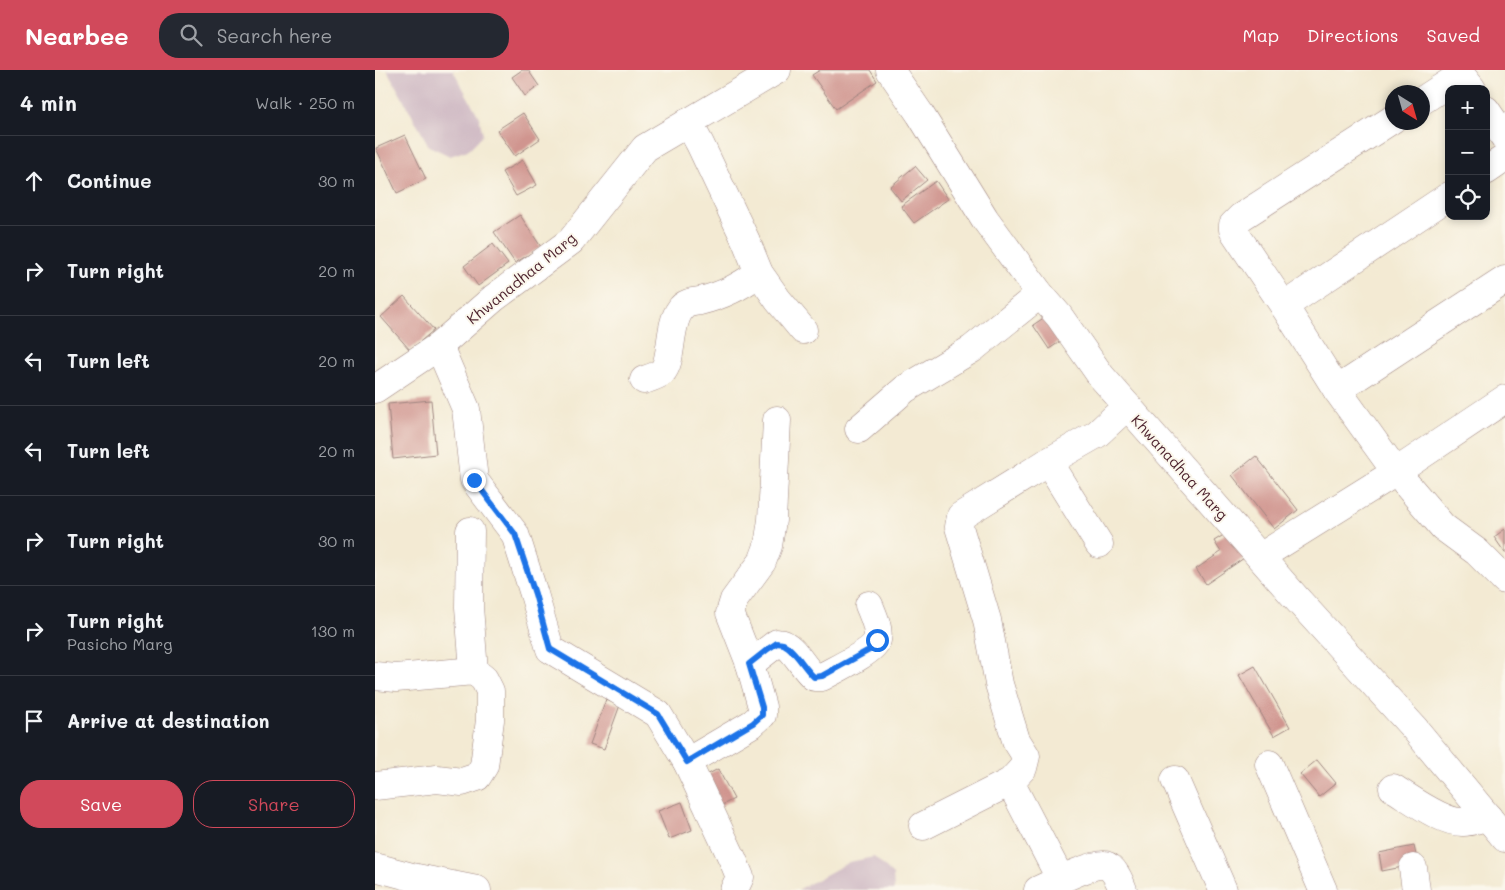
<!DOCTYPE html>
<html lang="en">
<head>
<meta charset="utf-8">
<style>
	body { margin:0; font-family:Mali,sans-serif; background:#242831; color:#f1f3f6 }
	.controls { position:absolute; right:15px; top:15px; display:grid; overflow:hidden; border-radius:10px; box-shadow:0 2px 8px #0003 }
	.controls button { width:45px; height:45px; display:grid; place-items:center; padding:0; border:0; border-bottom:1px solid #363941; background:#171b24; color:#f1f3f6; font:25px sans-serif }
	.compass { position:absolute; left:1010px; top:15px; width:45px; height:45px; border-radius:50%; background:#171b24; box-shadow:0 2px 8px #0003; rotate:143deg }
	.stop { position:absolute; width:15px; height:15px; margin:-11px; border:4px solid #1a73e8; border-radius:50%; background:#fff }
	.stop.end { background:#1a73e8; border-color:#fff; box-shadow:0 1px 5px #0008 }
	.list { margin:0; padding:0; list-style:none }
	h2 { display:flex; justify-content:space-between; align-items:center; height:65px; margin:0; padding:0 20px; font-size:21px }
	h2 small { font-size:16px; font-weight:400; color:#9ea1a6 }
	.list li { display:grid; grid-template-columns:32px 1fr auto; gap:15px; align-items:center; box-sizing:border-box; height:90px; padding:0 20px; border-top:1px solid #363941 }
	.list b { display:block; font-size:19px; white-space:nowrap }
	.list p { margin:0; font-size:16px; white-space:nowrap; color:#9ea1a6 }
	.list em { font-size:16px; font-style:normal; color:#9ea1a6 }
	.actions { display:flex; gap:10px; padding:15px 20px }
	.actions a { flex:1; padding:11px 0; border:1px solid #d1495b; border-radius:20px; text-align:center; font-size:18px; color:#d1495b }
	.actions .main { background:#d1495b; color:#fff }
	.icon { flex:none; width:28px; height:28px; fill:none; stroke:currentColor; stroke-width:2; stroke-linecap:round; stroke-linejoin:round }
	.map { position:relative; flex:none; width:1130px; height:820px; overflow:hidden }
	header { display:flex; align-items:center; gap:30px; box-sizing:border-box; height:70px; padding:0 25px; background:#d1495b; color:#fff }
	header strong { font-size:24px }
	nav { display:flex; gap:28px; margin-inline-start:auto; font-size:18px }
	.search { width:350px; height:45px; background:#242831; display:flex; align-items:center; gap:12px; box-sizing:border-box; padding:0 18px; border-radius:20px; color:#9ea1a6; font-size:19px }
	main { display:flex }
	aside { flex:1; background:#171b24 }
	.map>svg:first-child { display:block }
	.industrial { fill:#d2bdc6 }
	.building { fill:#d0958f }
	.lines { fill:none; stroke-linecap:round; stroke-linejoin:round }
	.minor-casing { stroke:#9e847f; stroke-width:29 }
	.minor { stroke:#fff; stroke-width:28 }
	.route { stroke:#1a73e8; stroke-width:6 }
	.labels { text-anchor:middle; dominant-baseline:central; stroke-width:4; stroke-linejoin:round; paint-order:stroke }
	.street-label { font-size:15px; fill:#4a1f2b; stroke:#fbf7ec }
</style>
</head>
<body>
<header>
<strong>Nearbee</strong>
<div class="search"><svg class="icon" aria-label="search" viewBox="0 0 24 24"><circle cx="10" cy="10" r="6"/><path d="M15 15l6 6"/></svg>Search here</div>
<nav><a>Map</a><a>Directions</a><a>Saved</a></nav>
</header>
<main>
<aside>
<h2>4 min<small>Walk · 250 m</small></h2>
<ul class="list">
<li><svg class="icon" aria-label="ahead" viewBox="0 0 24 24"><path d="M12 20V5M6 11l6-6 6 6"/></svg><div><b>Continue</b></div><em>30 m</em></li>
<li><svg class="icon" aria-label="right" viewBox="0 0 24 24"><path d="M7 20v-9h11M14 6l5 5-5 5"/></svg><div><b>Turn right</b></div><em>20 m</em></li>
<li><svg class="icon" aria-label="left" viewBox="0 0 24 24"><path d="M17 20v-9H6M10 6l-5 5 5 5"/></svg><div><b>Turn left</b></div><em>20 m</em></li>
<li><svg class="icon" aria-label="left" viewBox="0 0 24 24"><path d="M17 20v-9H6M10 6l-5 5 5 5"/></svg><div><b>Turn left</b></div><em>20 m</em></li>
<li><svg class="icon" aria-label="right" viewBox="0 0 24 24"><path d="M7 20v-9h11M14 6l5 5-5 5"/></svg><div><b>Turn right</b></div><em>30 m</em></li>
<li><svg class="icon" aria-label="right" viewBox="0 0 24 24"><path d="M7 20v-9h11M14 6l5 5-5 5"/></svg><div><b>Turn right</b><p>Pasicho Marg</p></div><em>130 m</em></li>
<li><svg class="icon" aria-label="arrive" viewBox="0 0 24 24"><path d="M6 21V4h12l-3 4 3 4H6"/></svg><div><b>Arrive at destination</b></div></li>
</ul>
<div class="actions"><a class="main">Save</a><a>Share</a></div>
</aside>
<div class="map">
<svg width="1130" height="820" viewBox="0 0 1130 820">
	<rect width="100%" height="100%" fill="#fbf7ec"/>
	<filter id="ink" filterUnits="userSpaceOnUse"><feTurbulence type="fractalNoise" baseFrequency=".02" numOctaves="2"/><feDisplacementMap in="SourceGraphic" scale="10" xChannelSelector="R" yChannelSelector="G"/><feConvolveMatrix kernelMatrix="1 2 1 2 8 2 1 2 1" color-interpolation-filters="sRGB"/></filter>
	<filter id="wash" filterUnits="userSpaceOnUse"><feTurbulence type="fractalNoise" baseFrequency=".0096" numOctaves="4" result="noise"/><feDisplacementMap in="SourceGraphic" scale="20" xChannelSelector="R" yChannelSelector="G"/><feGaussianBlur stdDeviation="1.12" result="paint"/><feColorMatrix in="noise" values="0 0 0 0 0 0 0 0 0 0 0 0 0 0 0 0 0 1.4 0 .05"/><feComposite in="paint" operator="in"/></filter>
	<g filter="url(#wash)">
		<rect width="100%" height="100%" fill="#f3ead3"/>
		<g class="industrial">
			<polygon points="12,0 78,0 104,47 108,65 93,80 75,86 54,76"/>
			<polygon points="499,787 518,805 519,820 423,820 474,792"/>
		</g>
		<g id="blocks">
			<g class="building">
				<polygon points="147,0 153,0 164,16 150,26 137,7"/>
				<polygon points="445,0 495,0 502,11 461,39 437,5"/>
				<polygon points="148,43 165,69 140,86 122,60"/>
				<polygon points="30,65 51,109 22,123 1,78"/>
				<polygon points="148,90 162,115 141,126 127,102"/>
				<polygon points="540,96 552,110 526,131 515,117"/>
				<polygon points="561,111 573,129 539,153 526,136"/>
				<polygon points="145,145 166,177 140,193 119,162"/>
				<polygon points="118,174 133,194 103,216 89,196"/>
				<polygon points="29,226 59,260 35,280 6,247"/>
				<polygon points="670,247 686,271 674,279 658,255"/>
				<polygon points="56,330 61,384 18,389 13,334"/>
				<polygon points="881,386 923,440 899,459 857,405"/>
				<polygon points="1130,459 1130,483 1119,467"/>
				<polygon points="855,461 872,486 831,514 821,499 846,482 839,471"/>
				<polygon points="880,596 915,657 899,666 864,605"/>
				<polygon points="231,630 245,635 229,679 215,674"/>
				<polygon points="942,690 961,713 944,727 925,704"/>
				<polygon points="343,699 359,729 343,737 326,708"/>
				<polygon points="307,732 317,760 294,769 283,741"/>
				<polygon points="1039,776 1043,794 1007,801 1004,783"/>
			</g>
		</g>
	</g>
	<g filter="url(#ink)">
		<use href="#blocks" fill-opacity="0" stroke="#9e847f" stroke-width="1"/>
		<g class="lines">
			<g class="minor-casing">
				<g id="minor">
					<polyline points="515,0 545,44 610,149 665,224 684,246 726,306 921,528 1039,658 1130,768"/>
					<polyline points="1048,30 1086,5 1097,19"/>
					<polyline points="1111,40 1130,68"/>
					<polyline points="1018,49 866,147 858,155 858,160 909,236 962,320 1021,402 1068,457 1102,482 1130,510"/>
					<polyline points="313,52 325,74 371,171 384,203 403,230 428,260"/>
					<polyline points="1111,101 1130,88"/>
					<polyline points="909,236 1074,126"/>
					<polyline points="64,276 91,339 99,410 140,464 159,524 175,579 283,644 312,692 358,790 365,807 359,820"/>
					<path d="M269,310C275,308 282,306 287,302C298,291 293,256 305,240C309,233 317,232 325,231C349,225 364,217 384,203"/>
					<polyline points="0,319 64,276 119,228 196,171 270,78 402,0"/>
					<polyline points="962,320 1130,210"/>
					<polyline points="484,359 530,319 597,279 665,224"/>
					<polyline points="673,392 724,474"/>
					<polyline points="95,461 94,537 99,601"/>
					<polyline points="885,487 1021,402 1130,329"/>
					<path d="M375,594L402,573C405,574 408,573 410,575C419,579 430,600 439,607H447C459,600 498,582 502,570C505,559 498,545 494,535"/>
					<polyline points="0,606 21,608 99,601 109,609 115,621 115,650 109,696 102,707 87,712 62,709 0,716"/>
					<polyline points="312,692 378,653 387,645 387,637 375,594 355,543 359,530 387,492 393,476 397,450 402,350"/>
					<polyline points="894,694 948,820"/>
					<polyline points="800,710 848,820"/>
					<polyline points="635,712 686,810"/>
					<path d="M1018,718C1035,728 1069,754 1089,752C1097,752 1105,748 1113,747"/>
					<polyline points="548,756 635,712 648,698 651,686 641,670 624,614 612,550 584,457 586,446 673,392 722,364 752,336"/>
					<polyline points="0,797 37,807 102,820"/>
					<polyline points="1038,798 1041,820"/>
					<path d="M663,820C676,814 718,793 730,795C739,797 745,812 748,820"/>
				</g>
			</g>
			<use href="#minor" class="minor"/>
		</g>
	</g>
	<g class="lines" filter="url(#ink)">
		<path class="route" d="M99,410L140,464L160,524L175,579L283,644L312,692L378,653L387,645V637L374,594L393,579L402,573C405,574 408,573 410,575C419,579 430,599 439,607L447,606L496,579L502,570"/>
	</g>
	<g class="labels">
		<g class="street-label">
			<text transform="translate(146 208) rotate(-39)">Khwanadhaa Marg</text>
			<text transform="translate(805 397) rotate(48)">Khwanadhaa Marg</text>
		</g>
	</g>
</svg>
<div class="controls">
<button>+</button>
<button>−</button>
<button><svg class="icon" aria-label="locate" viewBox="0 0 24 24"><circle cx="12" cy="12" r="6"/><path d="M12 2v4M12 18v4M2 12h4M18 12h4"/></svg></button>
</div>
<svg class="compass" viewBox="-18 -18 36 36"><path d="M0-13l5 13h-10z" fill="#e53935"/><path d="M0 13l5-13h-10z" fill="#9ea1a6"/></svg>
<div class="stop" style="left:502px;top:570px"></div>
<div class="stop end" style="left:99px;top:410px"></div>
</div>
</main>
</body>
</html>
